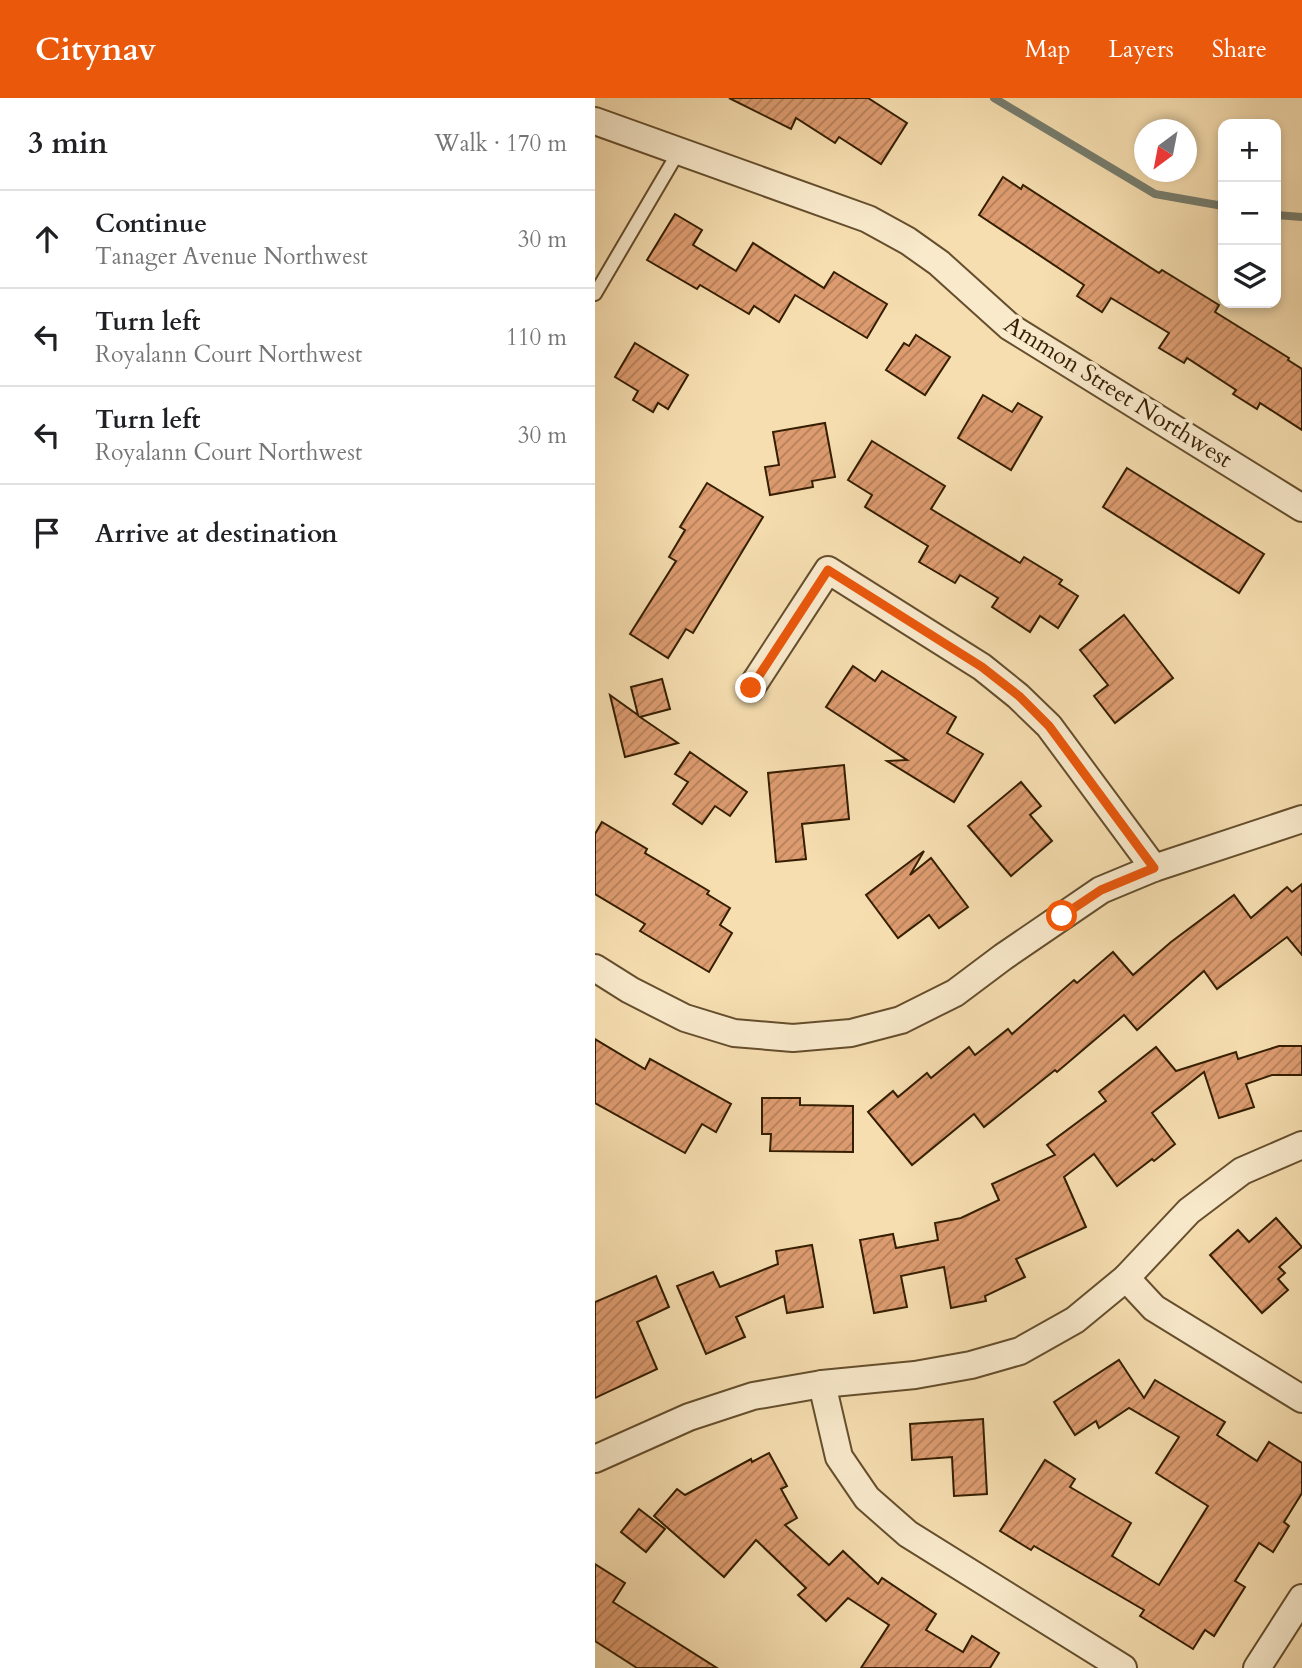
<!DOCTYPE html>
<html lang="en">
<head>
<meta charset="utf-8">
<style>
	body { margin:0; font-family:Cardo,serif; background:#f6f6f6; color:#202124 }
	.controls { position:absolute; right:21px; top:21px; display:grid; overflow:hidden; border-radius:14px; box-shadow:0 4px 10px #0003 }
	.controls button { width:63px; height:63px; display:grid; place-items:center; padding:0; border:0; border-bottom:2px solid #e0e0e0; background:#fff; color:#202124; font:35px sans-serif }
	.compass { position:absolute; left:539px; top:21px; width:63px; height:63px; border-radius:50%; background:#fff; box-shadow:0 4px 10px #0003; rotate:212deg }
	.stop { position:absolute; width:21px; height:21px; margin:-16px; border:5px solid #ea580c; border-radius:50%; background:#fff }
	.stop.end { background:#ea580c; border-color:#fff; box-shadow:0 2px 7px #0008 }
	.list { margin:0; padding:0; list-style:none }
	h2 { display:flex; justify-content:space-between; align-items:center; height:91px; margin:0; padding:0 28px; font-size:30px }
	h2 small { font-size:23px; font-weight:400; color:#757577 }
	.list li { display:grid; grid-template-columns:46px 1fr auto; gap:21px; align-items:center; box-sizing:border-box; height:98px; padding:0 28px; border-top:2px solid #e0e0e0 }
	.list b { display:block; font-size:26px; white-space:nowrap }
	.list p { margin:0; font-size:23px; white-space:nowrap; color:#757577 }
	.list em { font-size:23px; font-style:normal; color:#757577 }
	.icon { flex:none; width:38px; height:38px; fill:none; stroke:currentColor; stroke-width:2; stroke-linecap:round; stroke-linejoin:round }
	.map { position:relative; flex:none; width:707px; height:1570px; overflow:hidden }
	header { display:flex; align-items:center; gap:42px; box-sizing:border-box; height:98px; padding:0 35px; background:#ea580c; color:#fff }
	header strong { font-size:33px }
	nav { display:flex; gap:38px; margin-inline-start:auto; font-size:24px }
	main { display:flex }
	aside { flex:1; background:#fff }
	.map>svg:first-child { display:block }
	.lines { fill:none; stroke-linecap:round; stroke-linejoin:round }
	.stream { stroke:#757c6d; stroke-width:8 }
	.building { fill:url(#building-hatch); stroke:#351e01; stroke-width:2 }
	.service-casing { stroke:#654e2d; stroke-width:16 }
	.minor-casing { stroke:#654e2d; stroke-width:30 }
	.service { stroke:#f9eacc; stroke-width:12 }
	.minor { stroke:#f9eacc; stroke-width:26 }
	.route { stroke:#ea580c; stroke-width:9 }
	.labels { text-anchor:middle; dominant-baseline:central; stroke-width:7; stroke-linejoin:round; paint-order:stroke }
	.street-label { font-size:24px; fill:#351e01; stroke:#f9eacc }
</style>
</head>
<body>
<header>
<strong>Citynav</strong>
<nav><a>Map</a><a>Layers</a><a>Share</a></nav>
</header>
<main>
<aside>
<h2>3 min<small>Walk · 170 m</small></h2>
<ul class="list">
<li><svg class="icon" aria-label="ahead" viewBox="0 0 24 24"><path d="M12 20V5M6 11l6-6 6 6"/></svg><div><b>Continue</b><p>Tanager Avenue Northwest</p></div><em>30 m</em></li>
<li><svg class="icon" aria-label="left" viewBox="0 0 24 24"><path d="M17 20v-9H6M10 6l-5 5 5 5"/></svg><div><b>Turn left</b><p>Royalann Court Northwest</p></div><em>110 m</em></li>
<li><svg class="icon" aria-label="left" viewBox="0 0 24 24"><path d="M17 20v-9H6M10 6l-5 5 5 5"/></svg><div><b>Turn left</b><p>Royalann Court Northwest</p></div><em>30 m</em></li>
<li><svg class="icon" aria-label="arrive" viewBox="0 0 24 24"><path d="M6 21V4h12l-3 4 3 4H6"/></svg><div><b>Arrive at destination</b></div></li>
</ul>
</aside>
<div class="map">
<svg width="707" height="1570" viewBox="0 0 707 1570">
	<defs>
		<pattern id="building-hatch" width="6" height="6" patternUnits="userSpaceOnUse" patternTransform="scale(1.75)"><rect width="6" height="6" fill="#dd9c70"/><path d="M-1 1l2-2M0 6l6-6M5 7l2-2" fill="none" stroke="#b47f5a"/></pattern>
	</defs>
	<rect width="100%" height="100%" fill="#f6deb0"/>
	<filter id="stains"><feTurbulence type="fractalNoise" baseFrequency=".00286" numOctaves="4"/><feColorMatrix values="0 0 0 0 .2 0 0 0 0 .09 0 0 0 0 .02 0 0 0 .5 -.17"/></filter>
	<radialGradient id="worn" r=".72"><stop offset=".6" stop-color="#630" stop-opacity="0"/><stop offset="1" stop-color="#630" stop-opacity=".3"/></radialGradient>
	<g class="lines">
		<g class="stream">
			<polyline points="399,0 560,96 628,108"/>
			<polyline points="681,117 707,119"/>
		</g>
	</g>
	<g class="building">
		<polygon points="134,0 273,0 312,25 286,66 244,39 240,45 201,20 196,31"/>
		<polygon points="408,79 426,91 428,87 564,175 567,172 624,207 620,214 694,260 693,262 707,271 707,332 665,305 662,311 638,296 641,292 592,260 589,265 564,250 574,235 516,200 507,214 482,198 489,187 384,117"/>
		<polygon points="80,116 107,132 98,147 141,173 158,145 229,190 239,174 292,206 272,240 200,197 184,224 159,208 154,216 105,187 102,191 52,162"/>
		<polygon points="321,237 355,259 330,297 291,272 309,245 314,248"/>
		<polygon points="40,245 93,277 73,311 63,305 58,314 38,302 43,293 20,279"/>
		<polygon points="388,297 417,314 423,305 447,319 416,372 363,340"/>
		<polygon points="230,325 240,379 217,383 218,389 175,397 170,369 184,367 178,334"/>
		<polygon points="277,343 350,388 336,411 425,465 429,459 467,482 464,486 483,498 463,530 445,518 435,534 397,509 403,500 365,477 360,485 324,464 333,448 270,409 277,397 253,382"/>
		<polygon points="532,370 669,456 644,495 508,409"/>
		<polygon points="112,385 168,419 98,535 91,531 73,560 35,536 81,463 74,459 90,432 85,429"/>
		<polygon points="529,517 578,580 520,625 499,598 513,587 485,552"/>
		<polygon points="258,568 280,583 287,573 361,619 352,635 388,656 359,704 292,663 312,662 231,609"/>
		<polygon points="67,581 75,611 45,619 83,645 30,659 15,597 43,617 36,589"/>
		<polygon points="95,654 152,694 135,718 120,708 107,726 78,706 93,684 80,676"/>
		<polygon points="249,667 254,721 207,726 211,761 181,764 173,675"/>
		<polygon points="426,684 446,708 435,717 457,743 416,778 373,728"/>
		<polygon points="7,724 52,751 50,755 114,793 112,796 135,810 125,827 137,835 114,874 45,833 50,826 0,796 0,736"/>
		<polygon points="329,753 315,777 336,760 373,809 344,830 334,817 303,840 271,797"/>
		<polygon points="707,786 707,857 692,839 622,891 609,873 542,932 529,917 462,974 460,972 389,1029 379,1016 317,1067 273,1014 298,993 303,999 332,975 336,980 374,949 380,957 413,931 417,936 479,882 482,885 518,854 538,877 576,844 639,797 656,820 692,789 697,794"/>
		<polygon points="0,941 50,971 55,961 136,1006 121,1034 107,1026 90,1055 0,1005"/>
		<polygon points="684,948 707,948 707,977 677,977 651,986 659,1009 624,1020 609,974 557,1015 580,1046 559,1063 557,1061 522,1088 499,1056 469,1079 491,1129 421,1161 430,1179 390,1198 391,1203 356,1210 349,1169 306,1178 312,1209 279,1215 265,1142 298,1136 301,1150 343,1142 340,1125 366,1120 404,1102 397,1086 460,1057 452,1047 511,1003 504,994 561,949 581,973 641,954 643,961"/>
		<polygon points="167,1000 205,1000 205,1007 258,1008 258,1054 175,1053 176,1036 167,1036"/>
		<polygon points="681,1120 707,1149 684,1169 690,1175 683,1181 693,1192 667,1215 615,1157 643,1132 654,1144"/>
		<polygon points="217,1147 228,1209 192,1215 189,1198 141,1219 150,1239 111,1256 82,1188 118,1174 125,1189 183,1166 181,1153"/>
		<polygon points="61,1178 74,1209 42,1224 62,1271 0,1300 0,1204"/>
		<polygon points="524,1262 549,1300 560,1282 630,1324 622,1337 662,1363 674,1344 707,1365 707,1395 689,1424 694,1428 678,1454 664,1445 640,1483 650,1489 619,1538 610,1532 598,1551 545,1518 549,1512 439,1448 436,1452 405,1433 450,1362 480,1381 475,1389 536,1425 517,1458 564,1487 613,1408 561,1375 584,1339 534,1310 504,1330 501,1323 480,1337 459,1304"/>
		<polygon points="388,1321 392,1396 359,1398 357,1359 317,1362 315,1326"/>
		<polygon points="174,1355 192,1388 186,1391 202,1420 190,1427 234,1467 248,1453 283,1486 287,1480 341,1516 331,1532 368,1554 377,1538 404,1555 395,1570 266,1570 294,1527 253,1500 231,1523 203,1497 211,1490 161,1442 129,1479 59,1418 82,1391 90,1397 156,1361 157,1364"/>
		<polygon points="44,1411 70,1431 51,1454 26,1434"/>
		<polygon points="0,1466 30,1485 18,1504 122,1570 42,1570 0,1543"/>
	</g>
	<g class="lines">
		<g class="service-casing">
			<polyline id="service" points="0,196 84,53"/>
		</g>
		<g class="minor-casing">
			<g id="minor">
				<polyline points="0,23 273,121 313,143 344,165 415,229 707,410"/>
				<polyline points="156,590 233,472 387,569 423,598 454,628 559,770"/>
				<polyline points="0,870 35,892 90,920 139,935 198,940 256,935 306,922 360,895 408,859 506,792 559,770 707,721"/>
				<polyline points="531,1180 559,1210 707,1301"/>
				<polyline points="227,1286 244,1359 272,1400 313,1436 528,1570"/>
				<polyline points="0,1361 94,1319 158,1298 227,1286 320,1277 376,1267 425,1253 480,1222 531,1180 594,1113 647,1073 707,1047"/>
				<polyline points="662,1570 707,1500"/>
			</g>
		</g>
		<use href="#service" class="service"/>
		<use href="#minor" class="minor"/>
	</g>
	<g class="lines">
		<polyline class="route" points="156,590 233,472 387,569 424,598 454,628 559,770 506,792 467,818"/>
	</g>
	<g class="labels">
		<g class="street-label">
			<text transform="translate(523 294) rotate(32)">Ammon Street Northwest</text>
		</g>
	</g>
	<rect width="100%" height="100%" filter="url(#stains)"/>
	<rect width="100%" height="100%" fill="url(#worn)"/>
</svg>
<div class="controls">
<button>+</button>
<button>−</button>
<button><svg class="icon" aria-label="layers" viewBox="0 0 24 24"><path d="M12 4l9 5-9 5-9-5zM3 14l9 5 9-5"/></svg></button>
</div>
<svg class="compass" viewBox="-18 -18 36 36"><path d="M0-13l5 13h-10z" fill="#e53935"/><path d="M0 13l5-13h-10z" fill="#757577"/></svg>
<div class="stop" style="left:467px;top:818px"></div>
<div class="stop end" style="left:156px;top:590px"></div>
</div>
</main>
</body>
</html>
